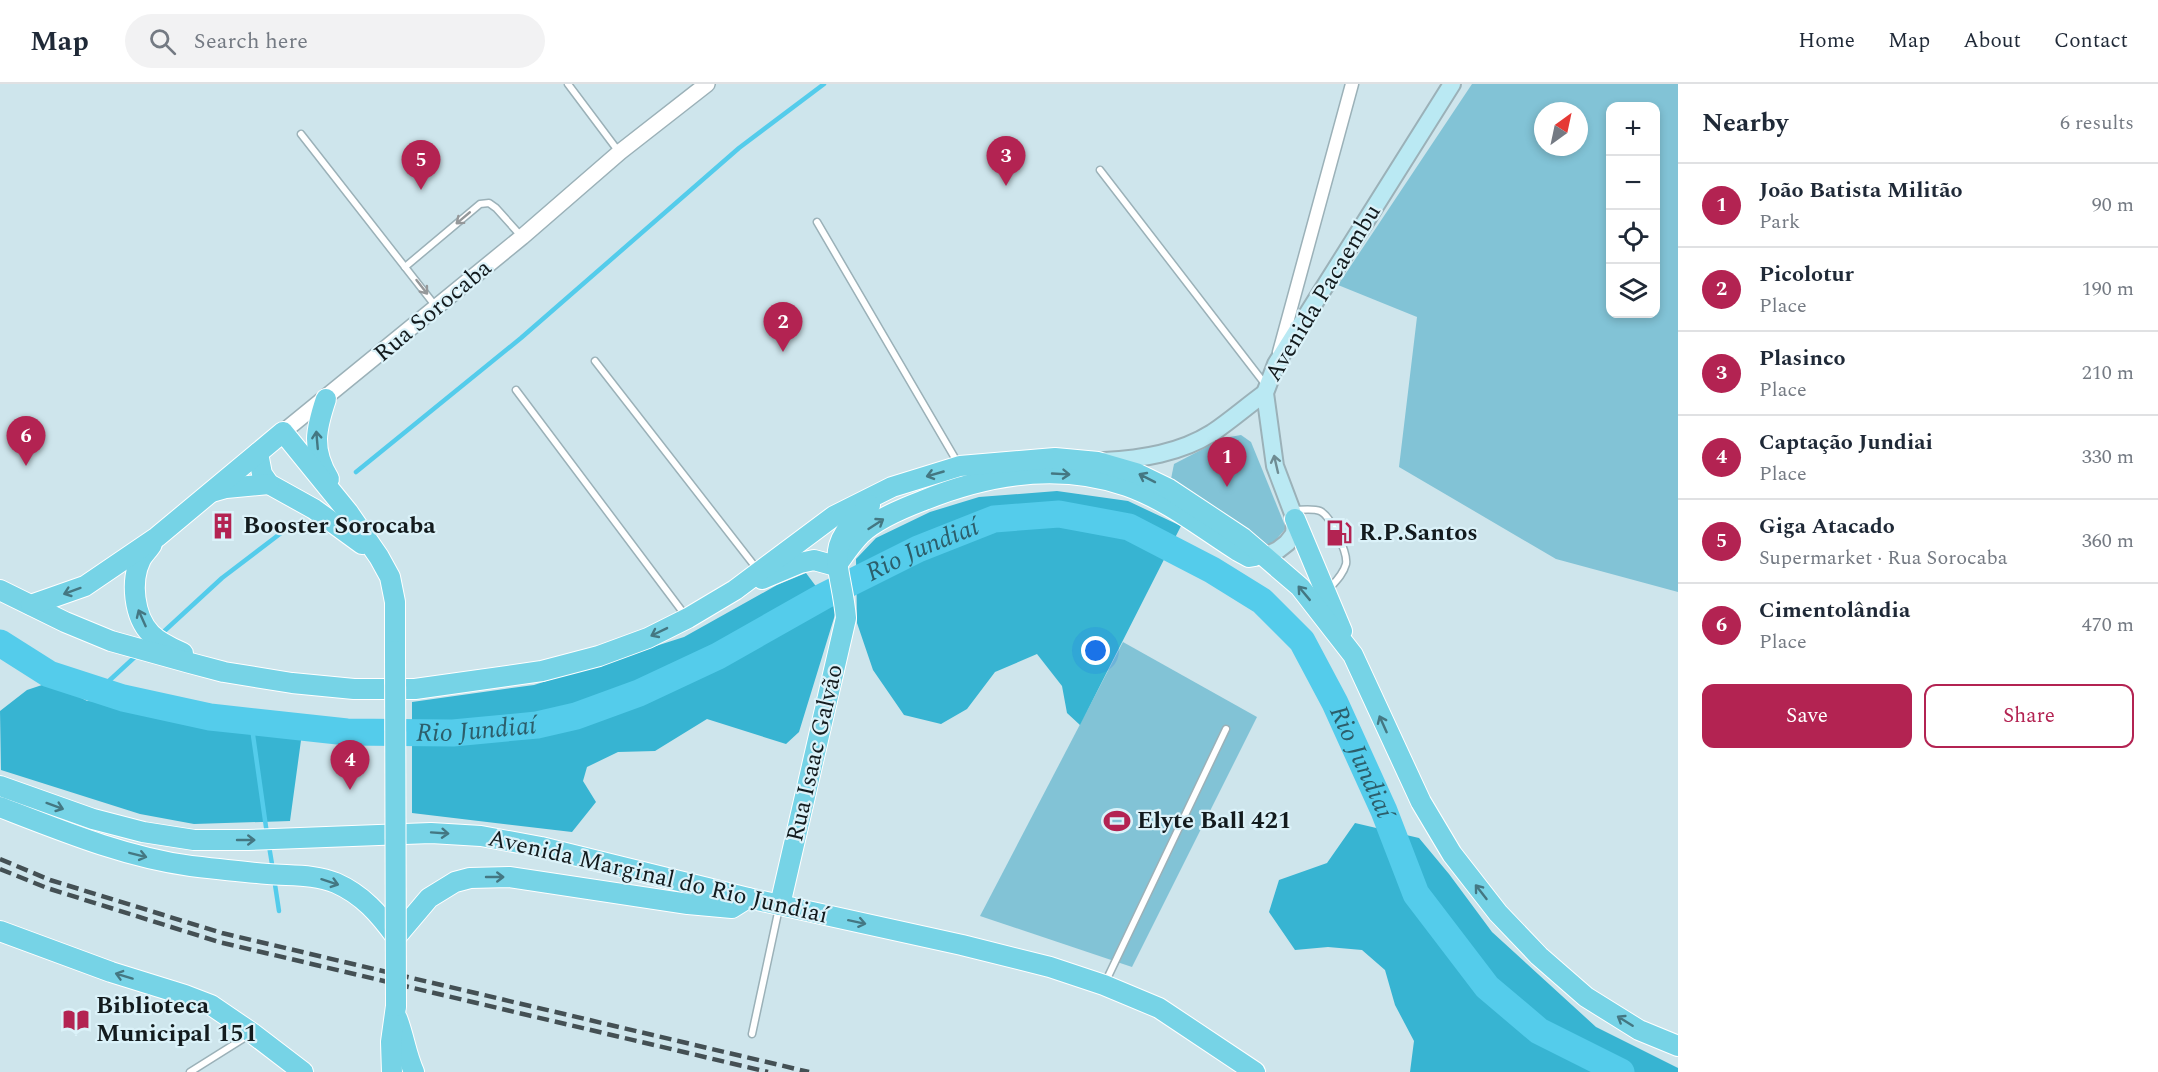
<!DOCTYPE html>
<html lang="en">
<head>
<meta charset="utf-8">
<style>
	body { margin:0; font-family:Spectral,serif; background:#f2f2f3; color:#1f2937 }
	.controls { position:absolute; right:18px; top:18px; display:grid; overflow:hidden; border-radius:12px; box-shadow:0 3px 9px #0003 }
	.controls button { width:54px; height:54px; display:grid; place-items:center; padding:0; border:0; border-bottom:2px solid #e0e1e3; background:#fff; color:#1f2937; font:30px sans-serif }
	.compass { position:absolute; left:1534px; top:18px; width:54px; height:54px; border-radius:50%; background:#fff; box-shadow:0 3px 9px #0003; rotate:33deg }
	.you { position:absolute; left:1096px; top:567px; width:21px; height:21px; margin:-15px; border:4px solid #fff; border-radius:50%; background:#1a73e8; box-shadow:0 0 0 9px #1a73e833 }
	.badge { display:grid; place-items:center; width:39px; height:39px; border-radius:50%; background:#b32352; color:#fff; font-size:20px; font-weight:700 }
	.pin { position:absolute; translate:-50% -50px; filter:drop-shadow(0 2px 3px #0008) }
	.pin::after { content:''; position:absolute; top:32px; width:21px; height:18px; background:inherit; clip-path:polygon(0 0,100% 0,50% 100%) }
	.list { margin:0; padding:0; list-style:none }
	h2 { display:flex; justify-content:space-between; align-items:center; height:78px; margin:0; padding:0 24px; font-size:26px }
	h2 small { font-size:20px; font-weight:400; color:#747a83 }
	.list li { display:grid; grid-template-columns:39px 1fr auto; gap:18px; align-items:center; box-sizing:border-box; height:84px; padding:0 24px; border-top:2px solid #e0e1e3 }
	.list b { display:block; font-size:22px; white-space:nowrap }
	.list p { margin:0; font-size:20px; white-space:nowrap; color:#747a83 }
	.list em { font-size:20px; font-style:normal; color:#747a83 }
	.actions { display:flex; gap:12px; padding:18px 24px }
	.actions a { flex:1; padding:14px 0; border:2px solid #b32352; border-radius:12px; text-align:center; font-size:21px; color:#b32352 }
	.actions .main { background:#b32352; color:#fff }
	.icon { flex:none; width:33px; height:33px; fill:none; stroke:currentColor; stroke-width:2; stroke-linecap:round; stroke-linejoin:round }
	.map { position:relative; flex:none; width:1678px; height:988px; overflow:hidden }
	header { display:flex; align-items:center; gap:36px; box-sizing:border-box; height:84px; padding:0 30px; background:#fff; border-bottom:2px solid #e0e1e3 }
	header strong { font-size:28px }
	nav { display:flex; gap:33px; margin-inline-start:auto; font-size:21px }
	.search { width:420px; height:54px; background:#f2f2f3; display:flex; align-items:center; gap:15px; box-sizing:border-box; padding:0 21px; border-radius:33px; color:#747a83; font-size:22px }
	main { display:flex }
	aside { flex:1; background:#fff }
	.map>svg:first-child { display:block }
	.green { fill:#82c3d6; fill-rule:evenodd }
	.forest { fill:#37b4d2 }
	.lines { fill:none; stroke-linecap:round; stroke-linejoin:round }
	.stream { stroke:#54cceb; stroke-width:4.5 }
	.river { stroke:#54cceb; stroke-width:27 }
	.service-casing { stroke:#9bb1b8; stroke-width:9 }
	.minor-casing { stroke:#9bb1b8; stroke-width:15 }
	.tertiary-casing { stroke:#9bb1b8; stroke-width:18 }
	.secondary-casing { stroke:#9bb1b8; stroke-width:20 }
	.primary-casing { stroke:#fff; stroke-width:22 }
	.service { stroke:#fff; stroke-width:6 }
	.minor { stroke:#fff; stroke-width:12 }
	.tertiary { stroke:#fff; stroke-width:15 }
	.secondary { stroke:#bae9f3; stroke-width:16 }
	.primary { stroke:#76d3e6; stroke-width:20 }
	.rail { stroke:#445054; stroke-width:4.5; stroke-dasharray:12 6; stroke-linecap:butt }
	.primary-bridge-casing { stroke:#fff; stroke-width:22; stroke-linecap:butt }
	.primary-bridge { stroke:#76d3e6; stroke-width:20 }
	.oneway { stroke:#95989a }
	.oneway2 { stroke:#447782 }
	.oneway3 { stroke:#6f8c93 }
	.labels { text-anchor:middle; dominant-baseline:central; stroke-width:4.5; stroke-linejoin:round; paint-order:stroke }
	.street-label { font-size:24px; fill:#131b1e; stroke:#dbf2f9 }
	.poi-label { font-size:24px; font-weight:bold; fill:#131b1e; stroke:#dbf2f9; text-anchor:start }
	.water-label { font-size:26px; font-style:italic; fill:#2c5e6b; stroke:#dbf2f9 }
</style>
</head>
<body>
<header>
<strong>Map</strong>
<div class="search"><svg class="icon" aria-label="search" viewBox="0 0 24 24"><circle cx="10" cy="10" r="6"/><path d="M15 15l6 6"/></svg>Search here</div>
<nav><a>Home</a><a>Map</a><a>About</a><a>Contact</a></nav>
</header>
<main>
<div class="map">
<svg width="1678" height="988" viewBox="0 0 1678 988">
	<rect width="100%" height="100%" fill="#cee5ec"/>
	<g class="green">
		<path d="M1472,0H1678V508L1556,475L1399,383L1417,233L1338,201ZM1610,22H1656V230H1610ZM1543,27H1579V63H1543Z"/>
		<polygon points="1241,351 1251,358 1286,444 1275,457 1267,462 1171,395 1174,380 1224,354"/>
		<polygon points="1123,558 1257,633 1132,883 980,832"/>
	</g>
	<g class="forest">
		<polygon points="1057,407 1128,417 1181,442 1080,641 1067,629 1062,602 1037,570 995,588 967,625 941,640 904,631 873,586 857,539 856,475 876,454 930,428 979,413"/>
		<polygon points="806,489 815,501 838,521 799,648 786,660 707,635 655,667 618,668 587,683 583,697 596,718 572,748 412,729 412,618 534,601 684,553 777,501"/>
		<polygon points="51,598 87,617 117,618 204,637 302,649 290,737 194,740 140,730 1,686 0,627 27,606"/>
		<polygon points="1355,739 1419,754 1449,790 1492,848 1596,943 1678,984 1678,988 1410,988 1414,957 1395,921 1385,886 1362,866 1328,863 1295,866 1269,828 1279,796 1327,779"/>
	</g>
	<g class="lines">
		<g class="stream">
			<polyline points="356,388 521,254 739,64 824,0"/>
			<polyline points="159,552 222,494 285,446"/>
			<polyline points="98,607 137,571"/>
			<polyline points="251,637 267,750"/>
			<polyline points="269,762 273,786"/>
			<polyline points="274,794 279,827"/>
		</g>
		<path class="river" id="s1" d="M0,559L49,590L123,614L210,633L347,648L453,649L537,641L576,632L639,609L718,572L824,512L918,465L994,435L1059,430L1129,443L1212,486L1262,517L1302,557L1335,619L1384,727L1416,810L1487,903L1539,947L1621,988"/>
		<g class="service-casing">
			<g id="service">
				<polyline points="568,0 619,68"/>
				<polyline points="301,50 437,224"/>
				<polyline points="1100,86 1265,300"/>
				<polyline points="817,138 959,381"/>
				<polyline points="405,183 480,120 489,119 496,124 522,153"/>
				<polyline points="595,277 757,485"/>
				<polyline points="516,306 685,531"/>
				<path d="M1293,426C1301,426 1313,424 1320,427C1331,432 1348,469 1346,480C1343,491 1335,498 1328,506"/>
				<polyline points="1105,899 1226,645"/>
				<polyline points="752,950 779,824"/>
				<polyline points="190,988 249,951"/>
			</g>
		</g>
		<g class="minor-casing">
			<polyline id="minor" points="1279,268 1352,0"/>
		</g>
		<g class="tertiary-casing">
			<polyline id="tertiary" points="283,348 522,153 620,68 707,0"/>
		</g>
		<g class="secondary-casing">
			<g id="secondary">
				<path d="M1104,377C1142,375 1180,369 1212,349C1230,337 1247,322 1265,309"/>
				<polyline points="1265,472 1278,466 1287,459 1294,450 1295,435 1275,382 1265,309 1276,280 1452,0"/>
			</g>
		</g>
		<g class="primary-casing">
			<g id="primary">
				<path d="M326,315C316,345 311,365 329,395"/>
				<polyline points="258,369 262,390 269,400 314,425 362,460"/>
				<polyline points="212,408 226,404 269,400"/>
				<polyline points="1295,435 1342,547"/>
				<path d="M152,460C149,465 144,470 141,475C130,497 134,533 151,550C160,559 172,564 183,569"/>
				<path d="M836,482C844,471 852,459 861,450C877,435 901,425 922,417C988,390 1058,378 1127,402C1167,416 1203,445 1238,467L1249,473L1255,472"/>
				<polyline points="762,495 800,479 814,476 836,482"/>
				<polyline points="0,506 65,538 111,557 190,579 224,588 292,599 354,605 415,605 542,587 599,572 648,554 688,534 735,506 834,432 892,403 960,382 1055,374 1098,378 1136,389 1169,405 1243,454 1300,503 1353,571 1421,718 1452,770 1498,829 1539,872 1586,913 1639,946 1678,962"/>
				<polyline points="31,521 85,502 157,453 283,348 348,428 379,473 390,493 395,518 395,567"/>
				<polyline points="0,702 93,735 143,748 194,756 248,756 431,749 481,752 541,763 748,814 962,861 1050,883 1104,901 1159,924 1255,988"/>
				<path d="M0,723C62,747 125,773 191,782C217,785 243,788 268,790C290,792 315,790 336,799C363,811 379,830 396,853L429,814L455,798L470,794L509,793L688,820L732,824L748,814"/>
				<path d="M780,821L846,534C841,478 820,465 870,421"/>
				<polyline points="0,847 111,888 185,911 211,921 252,949 303,988"/>
				<path d="M397,934C404,952 406,970 414,988"/>
				<polyline points="392,988 391,958 396,922"/>
			</g>
		</g>
		<use href="#service" class="service"/>
		<use href="#minor" class="minor"/>
		<use href="#tertiary" class="tertiary"/>
		<use href="#secondary" class="secondary"/>
		<use href="#primary" class="primary"/>
		<g class="rail">
			<polyline points="0,775 50,796 222,849 809,988"/>
			<polyline points="0,785 47,804 219,858 768,988"/>
		</g>
		<g class="primary-bridge-casing">
			<polyline id="primary-bridge" points="395,567 396,922"/>
		</g>
		<use href="#primary-bridge" class="primary-bridge"/>
	</g>
	<defs><path id="oneway-shaft" d="M-6 0H5M1.5-3L5.5 0L1.5 3" fill="none" stroke-width="1.6" stroke-linecap="round" stroke-linejoin="round" transform="scale(1.5)"/></defs>
	<g class="oneway">
		<use href="#oneway-shaft" transform="translate(463 134) rotate(140)"/>
		<use href="#oneway-shaft" transform="translate(422 203) rotate(52)"/>
	</g>
	<g class="oneway2">
		<use href="#oneway-shaft" transform="translate(317 356) rotate(-95)"/>
		<use href="#oneway-shaft" transform="translate(935 390) rotate(164)"/>
		<use href="#oneway-shaft" transform="translate(1061 390) rotate(3)"/>
		<use href="#oneway-shaft" transform="translate(1147 394) rotate(-153)"/>
		<use href="#oneway-shaft" transform="translate(876 440) rotate(-33)"/>
		<use href="#oneway-shaft" transform="translate(72 507) rotate(160)"/>
		<use href="#oneway-shaft" transform="translate(1304 509) rotate(-130)"/>
		<use href="#oneway-shaft" transform="translate(142 534) rotate(-114)"/>
		<use href="#oneway-shaft" transform="translate(659 548) rotate(154)"/>
		<use href="#oneway-shaft" transform="translate(1383 640) rotate(-114)"/>
		<use href="#oneway-shaft" transform="translate(55 722) rotate(20)"/>
		<use href="#oneway-shaft" transform="translate(440 749) rotate(4)"/>
		<use href="#oneway-shaft" transform="translate(246 756)"/>
		<use href="#oneway-shaft" transform="translate(138 771) rotate(14)"/>
		<use href="#oneway-shaft" transform="translate(495 793)"/>
		<use href="#oneway-shaft" transform="translate(330 798) rotate(18)"/>
		<use href="#oneway-shaft" transform="translate(1481 808) rotate(-128)"/>
		<use href="#oneway-shaft" transform="translate(857 838) rotate(12)"/>
		<use href="#oneway-shaft" transform="translate(124 892) rotate(-163)"/>
		<use href="#oneway-shaft" transform="translate(1625 937) rotate(-148)"/>
	</g>
	<use class="oneway3" href="#oneway-shaft" transform="translate(1276 380) rotate(-103)"/>
	<defs>
		<g id="building-bare" transform="scale(2.07)"><path d="M-4-6H4V6H1V3H-1V6H-4ZM-2.5-4.3h1.7v1.8h-1.7ZM.8-4.3h1.7v1.8H.8ZM-2.5-1h1.7V.8h-1.7ZM.8-1h1.7V.8H.8Z" fill="#b32352" stroke="#dbf2f9" stroke-width="2.5" paint-order="stroke"/></g>
		<g id="fuel-bare" transform="scale(2.07)"><path d="M-5.5-6h7V0h2V4h1.3V-2.5L3-4.5l.8-.8L6-3V5H2.5V1h-1V6h-7ZM-4.2-4.7v3.2H.2V-4.7Z" fill="#b32352" stroke="#dbf2f9" stroke-width="2.5" paint-order="stroke"/></g>
		<g id="stadium-bare" transform="scale(2.07)"><path d="M0-5a6.5 5 0 1 0 0 10a6.5 5 0 1 0 0-10ZM-3.5-1.8h7v3.6h-7Z" fill="#b32352" stroke="#dbf2f9" stroke-width="2.5" paint-order="stroke"/></g>
		<g id="library-bare" transform="scale(2.07)"><path d="M-6-4Q-3-5.5-.7-3.5V5Q-3 3-6 4ZM6-4Q3-5.5 .7-3.5V5Q3 3 6 4Z" fill="#b32352" stroke="#dbf2f9" stroke-width="2.5" paint-order="stroke"/></g>
	</defs>
	<g fill-rule="evenodd">
		<use href="#building-bare" x="223" y="442"/>
		<use href="#fuel-bare" x="1339" y="449"/>
		<use href="#stadium-bare" x="1117" y="737"/>
		<use href="#library-bare" x="76" y="936"/>
	</g>
	<g class="labels">
		<g class="street-label">
			<text transform="translate(1323 209) rotate(-59)">Avenida Pacaembu</text>
			<text transform="translate(433 227) rotate(-40)">Rua Sorocaba</text>
			<text transform="translate(815 669) rotate(-77)">Rua Isaac Galvão</text>
			<text transform="translate(658 793) rotate(13)">Avenida Marginal do Rio Jundiaí</text>
		</g>
		<g class="poi-label">
			<text x="243" y="442">Booster Sorocaba</text>
			<text x="1359" y="449">R.P.Santos</text>
			<text x="1137" y="737">Elyte Ball 421</text>
			<text x="96" y="922">Biblioteca<tspan x="96" dy="28">Municipal 151</tspan></text>
		</g>
		<g class="water-label">
			<text stroke="none"><textPath href="#s1" startOffset="978">Rio Jundiaí</textPath></text>
			<text stroke="none"><textPath href="#s1" startOffset="492">Rio Jundiaí</textPath></text>
			<text stroke="none"><textPath href="#s1" startOffset="1536">Rio Jundiaí</textPath></text>
		</g>
	</g>
</svg>
<div class="controls">
<button>+</button>
<button>−</button>
<button><svg class="icon" aria-label="locate" viewBox="0 0 24 24"><circle cx="12" cy="12" r="6"/><path d="M12 2v4M12 18v4M2 12h4M18 12h4"/></svg></button>
<button><svg class="icon" aria-label="layers" viewBox="0 0 24 24"><path d="M12 4l9 5-9 5-9-5zM3 14l9 5 9-5"/></svg></button>
</div>
<svg class="compass" viewBox="-18 -18 36 36"><path d="M0-13l5 13h-10z" fill="#e53935"/><path d="M0 13l5-13h-10z" fill="#747a83"/></svg>
<div class="you"></div>
<div class="pin badge" style="left:1227px;top:403px">1</div>
<div class="pin badge" style="left:783px;top:268px">2</div>
<div class="pin badge" style="left:1006px;top:102px">3</div>
<div class="pin badge" style="left:350px;top:706px">4</div>
<div class="pin badge" style="left:421px;top:106px">5</div>
<div class="pin badge" style="left:26px;top:382px">6</div>
</div>
<aside>
<h2>Nearby<small>6 results</small></h2>
<ul class="list">
<li><span class="badge">1</span><div><b>João Batista Militão</b><p>Park</p></div><em>90 m</em></li>
<li><span class="badge">2</span><div><b>Picolotur</b><p>Place</p></div><em>190 m</em></li>
<li><span class="badge">3</span><div><b>Plasinco</b><p>Place</p></div><em>210 m</em></li>
<li><span class="badge">4</span><div><b>Captação Jundiai</b><p>Place</p></div><em>330 m</em></li>
<li><span class="badge">5</span><div><b>Giga Atacado</b><p>Supermarket · Rua Sorocaba</p></div><em>360 m</em></li>
<li><span class="badge">6</span><div><b>Cimentolândia</b><p>Place</p></div><em>470 m</em></li>
</ul>
<div class="actions"><a class="main">Save</a><a>Share</a></div>
</aside>
</main>
</body>
</html>
